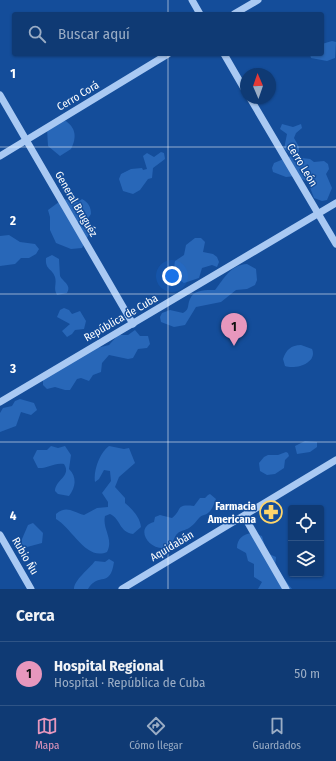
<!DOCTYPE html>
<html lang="es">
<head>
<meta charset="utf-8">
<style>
	body { margin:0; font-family:"Fira Sans Condensed",sans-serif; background:#1d457c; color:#f1f3f6 }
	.controls { position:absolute; right:12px; bottom:12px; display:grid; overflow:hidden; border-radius:4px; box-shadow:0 1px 3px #0004 }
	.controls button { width:36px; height:36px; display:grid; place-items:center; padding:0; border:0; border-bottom:1px solid #2f5486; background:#0f3a74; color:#f1f3f6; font:20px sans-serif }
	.compass { position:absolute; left:240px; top:68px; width:36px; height:36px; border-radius:50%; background:#0f3a74; box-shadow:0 1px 3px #0004; rotate:358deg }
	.you { position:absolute; left:172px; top:276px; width:14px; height:14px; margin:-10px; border:3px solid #fff; border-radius:50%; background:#1a73e8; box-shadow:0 0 0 6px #1a73e833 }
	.badge { display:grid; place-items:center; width:26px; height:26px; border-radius:50%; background:#e797bd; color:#111; font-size:13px; font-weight:700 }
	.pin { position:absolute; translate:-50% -33px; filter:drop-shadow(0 1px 2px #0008) }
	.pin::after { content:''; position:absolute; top:21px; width:14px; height:12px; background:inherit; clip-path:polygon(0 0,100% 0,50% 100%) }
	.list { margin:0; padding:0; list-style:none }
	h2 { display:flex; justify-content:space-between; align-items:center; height:52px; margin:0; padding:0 16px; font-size:17px }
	h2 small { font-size:13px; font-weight:400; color:#9badc5 }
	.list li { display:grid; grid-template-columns:26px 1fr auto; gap:12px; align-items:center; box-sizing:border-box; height:64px; padding:0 16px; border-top:1px solid #2f5486 }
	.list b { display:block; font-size:15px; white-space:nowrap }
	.list p { margin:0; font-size:13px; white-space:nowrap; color:#9badc5 }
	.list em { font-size:13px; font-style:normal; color:#9badc5 }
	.icon { flex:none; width:22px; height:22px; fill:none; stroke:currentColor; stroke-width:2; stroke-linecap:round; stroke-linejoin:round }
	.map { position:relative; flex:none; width:336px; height:589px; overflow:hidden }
	.search { position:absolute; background:#0f3a74; box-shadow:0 1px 3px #0004; left:12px; right:12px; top:12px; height:44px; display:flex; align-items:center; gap:10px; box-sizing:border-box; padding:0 14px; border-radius:4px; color:#9badc5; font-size:15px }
	.sheet { height:116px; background:#0f3a74 }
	nav { display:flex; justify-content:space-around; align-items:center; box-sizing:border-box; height:56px; border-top:1px solid #2f5486; background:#0f3a74; font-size:11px; color:#9badc5 }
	nav a { display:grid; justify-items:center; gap:2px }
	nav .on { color:#e797bd }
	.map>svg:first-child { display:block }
	.green { fill:#2867b8 }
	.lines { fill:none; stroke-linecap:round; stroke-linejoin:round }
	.minor { stroke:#a9c9f3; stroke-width:7 }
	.grid { fill:none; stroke:#fff; stroke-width:1; stroke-opacity:0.55 }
	.labels { text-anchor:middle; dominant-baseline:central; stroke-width:3; stroke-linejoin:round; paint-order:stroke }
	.street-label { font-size:11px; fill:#fff; stroke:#144d9a }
	.poi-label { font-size:11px; font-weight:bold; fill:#fff; stroke:#144d9a; text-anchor:end }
	.grid-label { font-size:13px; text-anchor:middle; font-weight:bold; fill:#fff; stroke:#144d9a; stroke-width:3; stroke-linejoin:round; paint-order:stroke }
</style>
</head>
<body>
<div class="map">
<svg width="336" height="589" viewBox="0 0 336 589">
	<rect width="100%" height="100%" fill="#144d9a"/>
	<g class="green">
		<polygon points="332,41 336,42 335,58 327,61 311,58 310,54 322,54 322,44"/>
		<path d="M64,120C76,127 77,137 71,149L60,156L48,146L47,129Z"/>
		<polygon points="282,124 293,127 301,124 302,128 296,133 294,138 299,147 299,154 302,158 310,159 314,162 324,161 328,164 329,169 326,174 332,188 327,200 322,201 314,198 308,182 296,176 286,177 273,172 272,168 274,163 291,156 291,154 284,149 287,134 280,129"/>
		<polygon points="161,152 164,153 165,159 153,168 152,178 148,179 140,190 133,194 123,191 119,179 121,174 131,169 142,168 143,170 147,169 143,156 147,153 154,157"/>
		<path d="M63,199L78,202L82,199C88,202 91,207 91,214L82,227L87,228L91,225L94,226L95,232L88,236L82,248L71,249L56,243L50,230V217L48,210Z"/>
		<polygon points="9,235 20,242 35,244 39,249 36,254 29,258 21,258 15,264 0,266 0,236"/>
		<path d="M195,238H201L205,242L203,252L213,254L217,257L219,262L217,267L212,265L202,268L199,278L184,283C176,278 173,270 175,261L184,255L186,245Z"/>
		<path d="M52,255L59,259L60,276C63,282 72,285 67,293L57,295C53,288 57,284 55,277C52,268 45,270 46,258Z"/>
		<path d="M247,264L256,269L257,280L255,285L247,289L236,290L221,302L196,307L185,325L174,327L161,322L160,317L162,313L170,310L183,313C190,309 187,305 190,299C194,289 207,290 215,290C224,279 230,265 247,264Z"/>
		<polygon points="64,308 69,310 72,314 80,311 86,321 84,329 75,330 72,334 67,337 62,331 70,324 57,317 60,310"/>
		<polygon points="135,330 140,336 148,336 150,344 147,348 138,349 133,358 128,359 109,355 102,363 101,372 93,375 89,381 81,378 77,379 70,390 65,390 55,387 47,389 43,385 43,379 97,348 109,345 118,335 128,335"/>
		<path d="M301,345L312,349C318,363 295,370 285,366L283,359C286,350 291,345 301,345Z"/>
		<polygon points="20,399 34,403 37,410 31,415 21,412 16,426 0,432 0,413 3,408 12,406 15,401"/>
		<polygon points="305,441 317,442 317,447 310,452 297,454 295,446"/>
		<path d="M51,446L58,448L65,446L71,455L69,469C77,477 76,487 69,496L58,494L55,491C55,480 72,476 64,464C54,462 47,469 38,468L33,458L37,450H47Z"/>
		<path d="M109,446L124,449L129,448L135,463L119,477L115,487L125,498V503C132,509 140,517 141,527L133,534C119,532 121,519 110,514L105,516C102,529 114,539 107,552C86,561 72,528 56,519V514C67,505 72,512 84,515L97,508L108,507V502L102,493L111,481L110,471L104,470L99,479L95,482C93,471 100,452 109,446Z"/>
		<polygon points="286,452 288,453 289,456 285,460 284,468 275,474 267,475 260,471 259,463 264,457 268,455 278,455"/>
		<path d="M210,494L216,499C214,504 212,510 208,513C206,515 202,515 200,517C196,521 194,525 189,528C186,530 180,531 178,533C172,538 174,548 164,548C147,549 135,527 154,522L155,517L160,515L172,518C183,509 175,504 194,506L200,498H205L208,495Z"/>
		<polygon points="33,523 43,533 42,543 27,547 22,545 22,539 28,525"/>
		<path d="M252,533L262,536L267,553L276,557L275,567L292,589H258L262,582L254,577V564L248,561L246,553L237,548C237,539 243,534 252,533Z"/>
		<path d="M109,559L114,562C110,589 99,571 88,589H74C74,580 89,569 95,561L105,562Z"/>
	</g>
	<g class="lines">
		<g class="minor">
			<polyline points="192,0 200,14"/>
			<polyline points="234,14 258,0"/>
			<polyline points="224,54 246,92"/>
			<polyline points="0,95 133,324"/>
			<polyline points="250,98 336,244"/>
			<polyline points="0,156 168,54"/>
			<polyline points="0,402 336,203"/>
			<polyline points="244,516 286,589"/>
			<polyline points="0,535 31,589"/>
			<polyline points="122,589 336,460"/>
		</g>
	</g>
	<path class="grid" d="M168,0V14M168,54V589M0,147H336M0,294H336M0,442H336"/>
	<defs>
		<g id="pharmacy-ring" transform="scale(1.15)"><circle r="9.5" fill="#144d9a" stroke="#ffd66b" stroke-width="1.5"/><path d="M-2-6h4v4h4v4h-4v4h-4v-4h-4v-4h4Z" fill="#ffd66b"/></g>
	</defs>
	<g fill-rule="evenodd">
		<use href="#pharmacy-ring" x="271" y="512"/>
	</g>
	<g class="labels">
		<g class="street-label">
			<text transform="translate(78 96) rotate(-31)">Cerro Corá</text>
			<text transform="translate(302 165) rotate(59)">Cerro León</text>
			<text transform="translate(76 204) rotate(60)">General Bruguéz</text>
			<text transform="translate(121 318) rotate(-30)">República de Cuba</text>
			<text transform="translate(172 546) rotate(-31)">Aquidabán</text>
			<text transform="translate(25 556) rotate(60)">Rubio Ñu</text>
		</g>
		<g class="poi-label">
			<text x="256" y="506">Farmacia<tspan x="256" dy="13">Americana</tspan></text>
		</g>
	</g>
	<g class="grid-label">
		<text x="13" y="78">1</text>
		<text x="13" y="225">2</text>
		<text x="13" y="373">3</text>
		<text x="13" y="520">4</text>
	</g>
</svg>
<div class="controls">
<button><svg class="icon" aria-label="locate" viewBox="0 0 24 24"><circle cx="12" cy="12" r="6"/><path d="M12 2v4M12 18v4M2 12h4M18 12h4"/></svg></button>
<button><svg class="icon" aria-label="layers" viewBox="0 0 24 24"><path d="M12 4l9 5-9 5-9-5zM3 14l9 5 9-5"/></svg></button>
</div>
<svg class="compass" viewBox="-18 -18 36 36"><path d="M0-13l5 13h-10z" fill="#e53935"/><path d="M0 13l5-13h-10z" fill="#9badc5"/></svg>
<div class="you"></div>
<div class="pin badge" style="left:234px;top:346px">1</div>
<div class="search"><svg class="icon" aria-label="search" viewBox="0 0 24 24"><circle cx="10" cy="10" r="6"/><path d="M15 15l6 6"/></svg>Buscar aquí</div>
</div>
<section class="sheet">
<h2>Cerca<small></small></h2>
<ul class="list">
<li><span class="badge">1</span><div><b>Hospital Regional</b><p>Hospital · República de Cuba</p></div><em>50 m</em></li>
</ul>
</section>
<nav>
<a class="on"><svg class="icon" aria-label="map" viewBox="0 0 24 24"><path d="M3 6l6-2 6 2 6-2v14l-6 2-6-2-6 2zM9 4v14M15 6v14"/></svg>Mapa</a>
<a><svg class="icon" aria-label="directions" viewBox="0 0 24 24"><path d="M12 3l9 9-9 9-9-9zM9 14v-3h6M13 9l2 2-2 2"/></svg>Cómo llegar</a>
<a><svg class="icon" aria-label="saved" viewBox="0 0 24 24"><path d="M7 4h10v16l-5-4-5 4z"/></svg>Guardados</a>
</nav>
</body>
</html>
